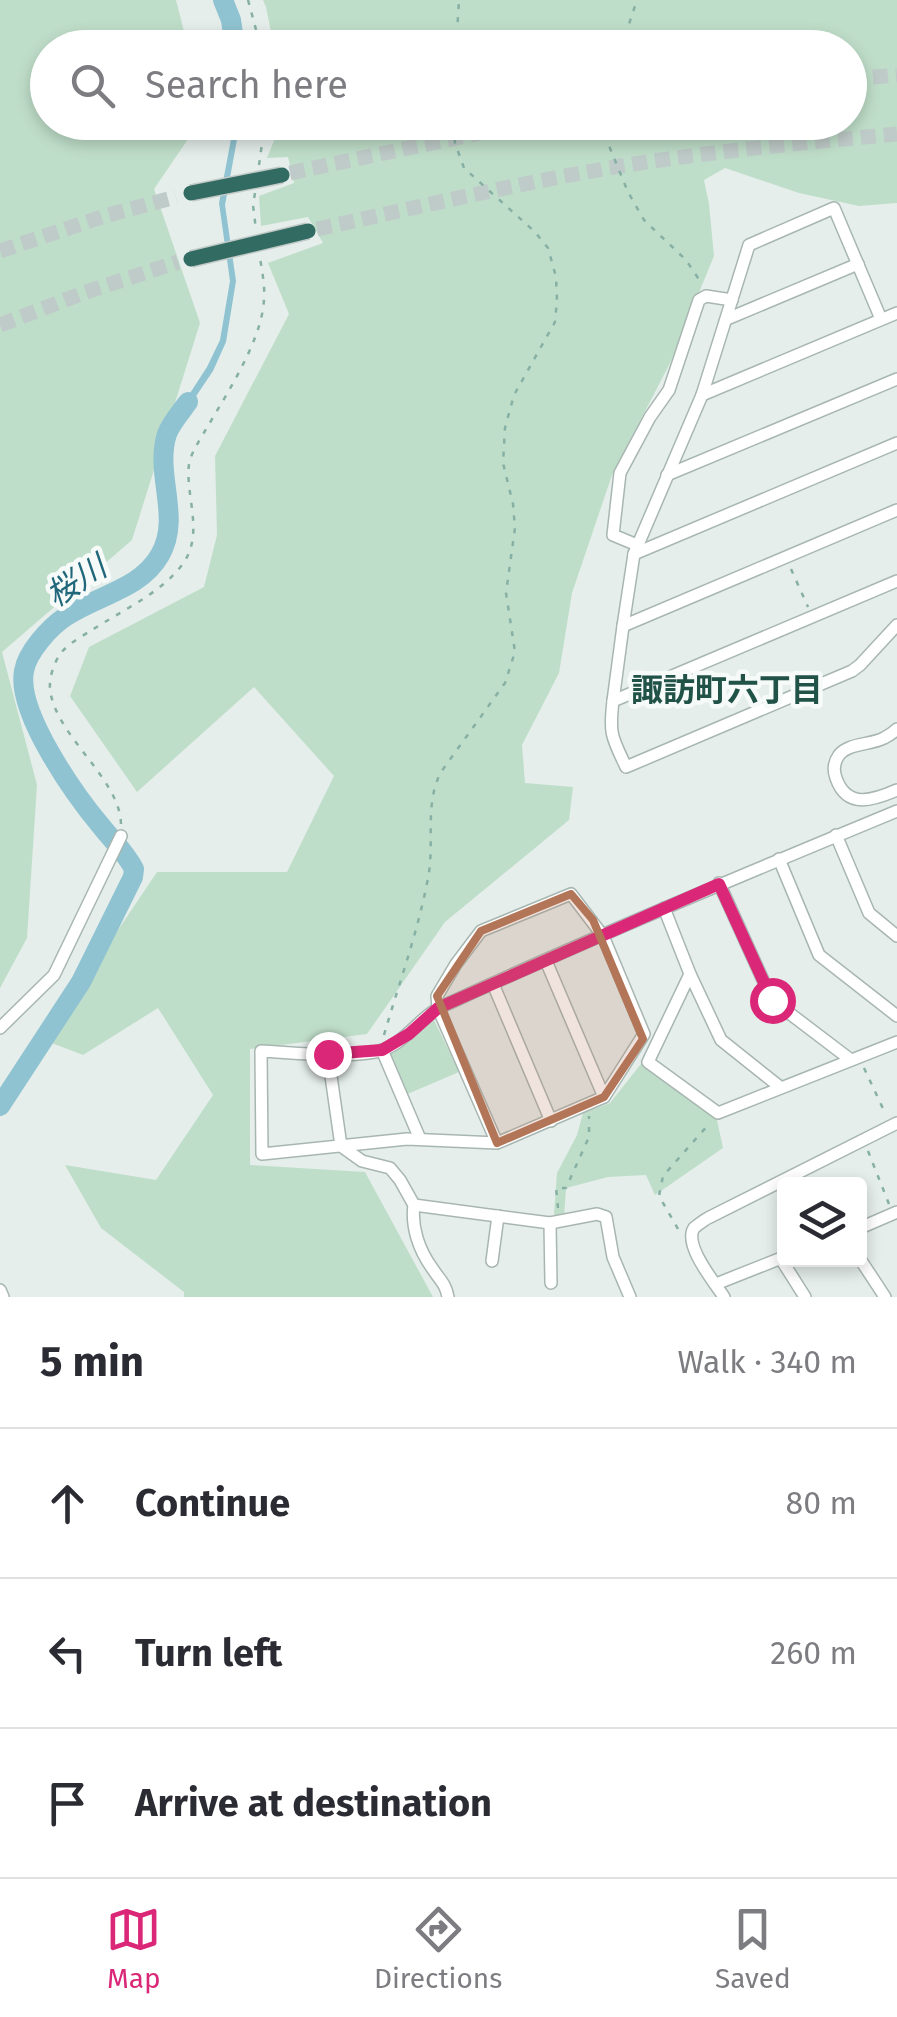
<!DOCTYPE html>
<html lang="en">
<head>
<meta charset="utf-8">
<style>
	body { margin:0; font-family:"Fira Sans","Noto Sans JP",sans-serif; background:#f2f2f3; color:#2b2b33 }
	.controls { position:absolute; right:30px; bottom:30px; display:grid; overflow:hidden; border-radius:10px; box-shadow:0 5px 15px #0003 }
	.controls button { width:90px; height:90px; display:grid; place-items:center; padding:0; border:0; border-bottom:2px solid #e1e1e2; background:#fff; color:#2b2b33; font:50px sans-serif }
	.stop { position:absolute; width:30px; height:30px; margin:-22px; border:8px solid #db2777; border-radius:50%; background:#fff }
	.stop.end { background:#db2777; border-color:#fff; box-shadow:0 2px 10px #0008 }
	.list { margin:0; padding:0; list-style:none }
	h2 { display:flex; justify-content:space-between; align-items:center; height:130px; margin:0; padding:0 40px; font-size:42px }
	h2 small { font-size:32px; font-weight:400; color:#7c7c81 }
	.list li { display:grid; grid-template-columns:65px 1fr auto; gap:30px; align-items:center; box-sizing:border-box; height:150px; padding:0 40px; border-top:2px solid #e1e1e2 }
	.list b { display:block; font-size:38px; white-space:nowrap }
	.list em { font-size:32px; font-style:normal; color:#7c7c81 }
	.icon { flex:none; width:55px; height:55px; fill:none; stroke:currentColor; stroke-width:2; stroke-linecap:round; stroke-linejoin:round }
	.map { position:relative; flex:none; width:897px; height:1297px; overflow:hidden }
	.search { position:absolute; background:#fff; box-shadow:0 5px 15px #0003; left:30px; right:30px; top:30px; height:110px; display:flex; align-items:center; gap:25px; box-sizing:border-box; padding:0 35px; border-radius:55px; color:#7c7c81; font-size:38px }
	.sheet { height:580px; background:#fff }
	nav { display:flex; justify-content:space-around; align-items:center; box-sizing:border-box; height:140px; border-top:2px solid #e1e1e2; background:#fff; font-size:28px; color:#7c7c81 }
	nav a { display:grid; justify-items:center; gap:5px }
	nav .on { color:#db2777 }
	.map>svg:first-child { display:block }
	.green { fill:#bfdec9 }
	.water { fill:#90c3d1 }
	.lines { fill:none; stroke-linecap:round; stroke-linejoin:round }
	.river { stroke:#90c3d1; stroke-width:20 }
	.highway-tunnel { stroke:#bfcbc8; stroke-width:15; stroke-dasharray:15 8; stroke-linecap:butt }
	.minor-casing { stroke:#a8b6b2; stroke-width:14 }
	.path { stroke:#87b0a5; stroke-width:2.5; stroke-dasharray:5 8; stroke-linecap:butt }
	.minor { stroke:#fff; stroke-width:11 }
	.highway-bridge-casing { stroke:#c2cac8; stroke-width:18; stroke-linecap:butt }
	.highway-bridge { stroke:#316b62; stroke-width:15 }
	.route { stroke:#db2777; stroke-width:12 }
	.marked { fill:#b27557; fill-opacity:0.2; stroke:#b27557; stroke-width:8; stroke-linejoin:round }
	.labels { text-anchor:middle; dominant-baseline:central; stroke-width:9; stroke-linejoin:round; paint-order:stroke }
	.water-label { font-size:32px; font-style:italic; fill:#20677b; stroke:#f6faf8 }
	.neighbourhood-label { font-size:32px; font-weight:bold; fill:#215248; stroke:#f6faf8 }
</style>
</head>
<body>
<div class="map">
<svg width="897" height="1297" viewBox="0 0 897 1297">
	<rect width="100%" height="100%" fill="#e5eeeb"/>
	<g class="green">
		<polygon points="0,0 176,0 188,47 48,48 48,122 199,123 154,189 200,323 132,540 2,652 37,785 27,938 0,988"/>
		<polygon points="263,0 897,0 897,203 859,206 799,193 725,168 704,180 709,204 714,256 670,363 612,475 572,593 559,673 522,745 525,783 573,787 569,820 445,922 367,1034 250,1049 250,1165 365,1172 433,1297 184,1297 184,1292 101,1228 65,1165 156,1180 213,1095 158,1008 83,1055 44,1040 157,872 287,872 334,776 254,687 137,792 70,696 89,647 204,587 217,535 215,456 289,314 268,263 323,243 308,217 261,226 259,196 294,183 288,157 267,158 281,123 850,122 850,48 274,47 266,7"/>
		<polygon points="434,1020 459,1072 405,1095 388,1056 390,1051 425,1022"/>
		<polygon points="641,1064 717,1120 723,1148 655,1195 646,1175 608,1177 566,1188 564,1217 558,1217 554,1214 557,1173 577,1135 583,1113 610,1103"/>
	</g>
	<polygon class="water" points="234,123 240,123 225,205 236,281 226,342 213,371 176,426 170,424 207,367 220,340 230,281 219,203"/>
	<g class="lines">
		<g class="river">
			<polyline points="223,0 231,20 235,48"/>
			<path d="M0,1106L81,982L133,877L134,869C126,853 112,840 101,826C75,795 16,712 24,671C27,652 50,627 65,617C97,595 140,590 160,555C182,517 154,474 167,434C171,423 181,412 188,402"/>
		</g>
		<g class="highway-tunnel">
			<polyline points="850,79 897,75"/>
			<polyline points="290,173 532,122"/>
			<path d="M317,229C414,208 511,185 609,168C704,152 801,143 897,134"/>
			<polyline points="0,251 108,215 176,197"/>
			<polyline points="0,325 86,292 178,262"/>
		</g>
		<g class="minor-casing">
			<g id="minor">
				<polyline points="727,319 858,264"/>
				<polyline points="881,319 834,208 749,245 702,395 634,554 623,626 897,510"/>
				<polyline points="702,395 897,313"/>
				<polyline points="667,475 897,379"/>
				<polyline points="637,545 613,535 620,473 650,417 669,390 699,300 706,296 732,300"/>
				<polyline points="634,554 897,443"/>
				<polyline points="623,626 613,701 897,581"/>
				<path d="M613,701C609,735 612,737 626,767L852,671L860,665L897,625"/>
				<path d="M897,729C894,732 888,736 884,738C871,745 848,743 839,755C834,762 833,770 836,778C847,810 874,800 897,790"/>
				<polyline points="836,835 869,913 897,936"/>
				<polyline points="779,859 819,955 897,1016"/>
				<polyline points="719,883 772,1000 851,1060"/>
				<polyline points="664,908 690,974 648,1062 718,1113 897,1042"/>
				<polyline points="546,961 604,1097"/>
				<polyline points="690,974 721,1040 780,1087"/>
				<polyline points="493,984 551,1121"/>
				<polyline points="0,1028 54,975 121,836"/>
				<polyline points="382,1050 420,1139"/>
				<polyline points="328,1055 341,1146 362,1161 390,1168 400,1180 414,1205"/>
				<path d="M497,1143L438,1008L437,996L456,964L481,931L571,894L603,936L644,1034L604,1097L497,1143L407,1139L262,1154L261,1051C298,1053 338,1058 375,1052C404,1047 418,1017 443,1006C593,937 745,874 897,811"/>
				<polyline points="550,1223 551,1283"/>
				<polyline points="860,1228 897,1212"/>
				<polyline points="781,1259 805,1297"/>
				<polyline points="860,1259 885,1297"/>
				<polyline points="492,1261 498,1216"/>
				<polyline points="716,1284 784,1257"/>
				<polyline points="0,1290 3,1297"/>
				<path d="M448,1297C446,1284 439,1279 432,1268C419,1250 411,1227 414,1205L550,1223L597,1214L606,1217L613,1257L630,1297"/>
				<path d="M724,1297C715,1283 683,1245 694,1228C695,1227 707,1218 708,1218L897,1123"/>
			</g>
		</g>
		<g class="path">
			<polyline points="248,0 261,48"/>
			<polyline points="456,48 459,0"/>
			<polyline points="621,48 637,0"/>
			<polyline points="608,122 605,136 628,192 644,220 686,260 702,284"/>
			<polyline points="259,165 265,122"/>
			<polyline points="255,193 253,205 256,230"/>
			<polyline points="791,569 808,607"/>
			<path d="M121,824C120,778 55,736 50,689C49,678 54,662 61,653C68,644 82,636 92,630C121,611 165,591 184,562C204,532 185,495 189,464C190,459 192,454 194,450C217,408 263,344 264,298C265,285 262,271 260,258"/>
			<path d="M384,1035C399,983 418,932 428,878C435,843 424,804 441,772L505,683L515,652L506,593L515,528L513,504L503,463L505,428L514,395L555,322L557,300L556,277L548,248L535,232L464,168L455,143L453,122"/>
			<polyline points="864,1068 886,1115"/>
			<polyline points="868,1151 889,1204"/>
			<polyline points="558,1208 556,1188 566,1188 589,1137 589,1116"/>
			<polyline points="678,1229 659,1196 663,1176 709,1124"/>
		</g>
		<use href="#minor" class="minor"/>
		<g class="highway-bridge-casing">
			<g id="highway-bridge">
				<polyline points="191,193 282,175"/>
				<polyline points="191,259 308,231"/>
			</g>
		</g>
		<use href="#highway-bridge" class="highway-bridge"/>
	</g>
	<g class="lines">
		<polyline class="route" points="328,1054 382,1050 409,1034 438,1008 719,884 772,1000"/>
	</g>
	<path class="marked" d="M571,894L593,920L643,1039L604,1097L497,1143L437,996L481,931Z"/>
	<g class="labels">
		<g class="water-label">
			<text transform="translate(76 581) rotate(-33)">桜川</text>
		</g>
		<g class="neighbourhood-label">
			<text x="727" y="690">諏訪町六丁目</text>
		</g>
	</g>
</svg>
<div class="controls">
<button><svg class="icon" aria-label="layers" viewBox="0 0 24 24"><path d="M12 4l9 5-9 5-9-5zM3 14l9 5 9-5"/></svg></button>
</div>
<div class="stop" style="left:772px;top:1000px"></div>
<div class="stop end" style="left:328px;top:1054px"></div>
<div class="search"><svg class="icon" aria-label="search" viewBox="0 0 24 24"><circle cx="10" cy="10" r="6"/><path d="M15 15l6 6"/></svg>Search here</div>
</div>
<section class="sheet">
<h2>5 min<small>Walk · 340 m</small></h2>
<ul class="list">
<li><svg class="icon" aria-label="ahead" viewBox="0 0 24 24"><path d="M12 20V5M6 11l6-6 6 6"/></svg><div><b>Continue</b></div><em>80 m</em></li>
<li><svg class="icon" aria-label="left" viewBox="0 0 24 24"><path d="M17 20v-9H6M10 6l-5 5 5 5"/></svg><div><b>Turn left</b></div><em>260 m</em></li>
<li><svg class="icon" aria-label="arrive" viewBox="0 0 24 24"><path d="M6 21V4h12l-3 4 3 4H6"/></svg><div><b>Arrive at destination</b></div></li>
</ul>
</section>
<nav>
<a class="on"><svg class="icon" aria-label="map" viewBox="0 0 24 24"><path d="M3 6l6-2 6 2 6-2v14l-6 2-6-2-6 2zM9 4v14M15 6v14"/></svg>Map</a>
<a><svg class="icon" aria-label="directions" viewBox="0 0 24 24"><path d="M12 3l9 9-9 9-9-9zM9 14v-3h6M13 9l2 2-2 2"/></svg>Directions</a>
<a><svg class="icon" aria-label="saved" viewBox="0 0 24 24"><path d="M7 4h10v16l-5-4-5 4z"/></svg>Saved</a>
</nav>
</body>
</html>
